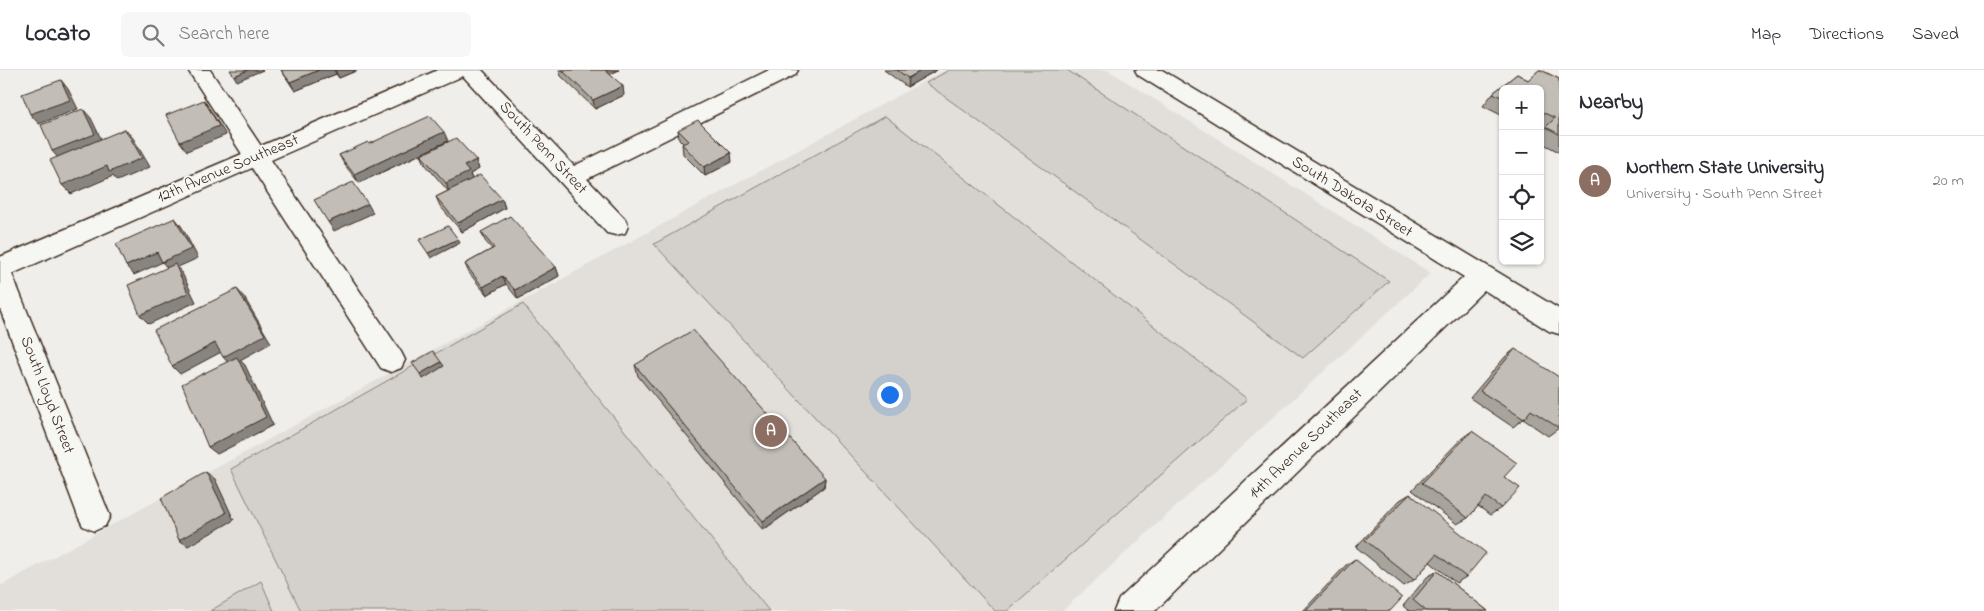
<!DOCTYPE html>
<html lang="en">
<head>
<meta charset="utf-8">
<style>
	body { margin:0; font-family:"Indie Flower",sans-serif; background:#f7f7f7; color:#2b2b33 }
	.controls { position:absolute; right:15px; top:15px; display:grid; overflow:hidden; border-radius:8px; box-shadow:0 1px 4px #0004 }
	.controls button { width:45px; height:45px; display:grid; place-items:center; padding:0; border:0; border-bottom:1px solid #e1e1e2; background:#fff; color:#2b2b33; font:25px sans-serif }
	.you { position:absolute; left:889px; top:324px; width:18px; height:18px; margin:-12px; border:4px solid #fff; border-radius:50%; background:#1a73e8; box-shadow:0 0 0 8px #1a73e833 }
	.badge { display:grid; place-items:center; width:32px; height:32px; border-radius:50%; background:#2563eb; color:#fff; font-size:16px; font-weight:700 }
	.pin { position:absolute; translate:-50% -50%; border:2px solid #fff; box-shadow:0 1px 5px #0006 }
	.list { margin:0; padding:0; list-style:none }
	h2 { display:flex; justify-content:space-between; align-items:center; height:65px; margin:0; padding:0 20px; font-size:21px }
	h2 small { font-size:16px; font-weight:400; color:#7c7c81 }
	.list li { display:grid; grid-template-columns:32px 1fr auto; gap:15px; align-items:center; box-sizing:border-box; height:90px; padding:0 20px; border-top:1px solid #e1e1e2 }
	.list b { display:block; font-size:19px; white-space:nowrap }
	.list p { margin:0; font-size:16px; white-space:nowrap; color:#7c7c81 }
	.list em { font-size:16px; font-style:normal; color:#7c7c81 }
	.icon { flex:none; width:28px; height:28px; fill:none; stroke:currentColor; stroke-width:2; stroke-linecap:round; stroke-linejoin:round }
	.map { position:relative; flex:none; width:1559px; height:541px; overflow:hidden }
	header { display:flex; align-items:center; gap:30px; box-sizing:border-box; height:70px; padding:0 25px; background:#fff; border-bottom:1px solid #e1e1e2 }
	header strong { font-size:24px }
	nav { display:flex; gap:28px; margin-inline-start:auto; font-size:18px }
	.search { width:350px; height:45px; background:#f7f7f7; display:flex; align-items:center; gap:12px; box-sizing:border-box; padding:0 18px; border-radius:8px; color:#7c7c81; font-size:19px }
	main { display:flex }
	aside { flex:1; background:#fff }
	.map>svg:first-child { display:block }
	.built { fill:#e2dfdb }
	.green { fill:#d4d1cc; stroke:#887e75 }
	.lines { fill:none; stroke-linecap:round; stroke-linejoin:round }
	.minor-casing { stroke:#3b2a1e; stroke-width:3 }
	.minor { fill:#f6f6f2; fill-rule:evenodd }
	.wall { fill:#a7a39d; stroke:#3b2a1e }
	.shaded-wall { fill:#888480; stroke:#3b2a1e }
	.building { fill:#c2bdb7; stroke:#3b2a1e }
	.labels { text-anchor:middle; dominant-baseline:central; stroke-width:4; stroke-linejoin:round; paint-order:stroke }
	.street-label { font-size:16px; fill:#3b2a1e; stroke:#f6f6f2 }
</style>
</head>
<body>
<header>
<strong>Locato</strong>
<div class="search"><svg class="icon" aria-label="search" viewBox="0 0 24 24"><circle cx="10" cy="10" r="6"/><path d="M15 15l6 6"/></svg>Search here</div>
<nav><a>Map</a><a>Directions</a><a>Saved</a></nav>
</header>
<main>
<div class="map">
<svg width="1559" height="541" viewBox="0 0 1559 541">
	<rect width="100%" height="100%" fill="#efeeea"/>
	<filter id="ink" filterUnits="userSpaceOnUse"><feTurbulence type="fractalNoise" baseFrequency=".02" numOctaves="2"/><feDisplacementMap in="SourceGraphic" scale="10" xChannelSelector="R" yChannelSelector="G"/><feConvolveMatrix kernelMatrix="1 2 1 2 8 2 1 2 1" color-interpolation-filters="sRGB"/></filter>
	<g filter="url(#ink)">
		<polygon class="built" points="945,0 1108,0 1431,203 1062,541 0,541 0,516"/>
		<g class="green">
			<polygon points="949,0 1067,0 1389,211 1303,288 926,13"/>
			<polygon points="885,46 1247,329 1007,541 995,541 654,174"/>
			<polygon points="523,234 769,541 301,541 231,399"/>
			<polygon points="261,511 274,541 210,541"/>
		</g>
		<g class="lines">
			<g class="minor-casing">
				<g id="minor">
					<polygon points="188,0 210,0 261,76 438,0 482,0 574,96 769,0 798,0 795,5 587,109 625,149 628,156 625,163 616,165 607,163 463,6 271,90 401,282 405,290 401,298 391,302 381,298 252,98 12,204 110,446 105,456 94,461 83,456 78,446 0,239 0,187 242,84"/>
					<polygon points="1135,0 1162,0 1559,239 1559,264 1549,261 1484,220 1155,541 1114,541 1119,529 1464,207 1138,5"/>
				</g>
			</g>
			<use href="#minor" class="minor"/>
		</g>
		<g class="wall">
			<polygon points="281,0 358,0 339,8 336,4 295,21"/>
			<polygon points="559,0 619,0 610,4 624,25 595,39 561,6"/>
			<polygon points="884,0 937,0 907,17"/>
			<polygon points="1539,0 1541,0 1559,9 1559,82 1540,72 1540,63 1543,60 1540,59 1540,19 1503,19 1503,46 1483,36 1493,23 1517,4 1528,10"/>
			<polygon points="678,60 732,92 705,106 683,84 682,74 684,74 679,69"/>
			<polygon points="448,71 359,113 344,94 339,85 369,74"/>
			<polygon points="421,85 476,90 479,99 470,104 472,109 502,129 505,138 462,162 440,136 436,127 448,121 425,94"/>
			<polygon points="481,162 556,197 559,206 518,229 506,214 487,225 469,203 465,194 492,179 485,171"/>
			<polygon points="1515,279 1559,358 1548,366 1523,349 1513,357 1470,328 1505,287"/>
			<polygon points="635,295 825,408 824,417 763,460 638,306"/>
			<polygon points="1472,361 1504,407 1501,438 1490,445 1478,436 1468,448 1457,454 1412,420 1462,368"/>
			<polygon points="1410,424 1466,507 1456,513 1430,492 1414,510 1404,516 1356,477 1400,430"/>
			<polygon points="1355,489 1390,541 1303,541 1346,495"/>
			<polygon points="1437,501 1488,541 1409,541 1403,536 1427,507"/>
		</g>
		<g class="shaded-wall">
			<polygon points="248,0 263,0 237,11 234,6"/>
			<polygon points="319,0 334,0 336,4 295,21 290,12"/>
			<polygon points="335,0 358,0 339,8"/>
			<polygon points="603,0 619,0 605,7"/>
			<polygon points="922,0 937,0 907,17 908,8"/>
			<polygon points="61,10 68,19 78,39 39,54 30,44"/>
			<polygon points="623,16 624,25 595,39 593,30"/>
			<polygon points="204,30 226,65 187,81 180,72"/>
			<polygon points="83,39 91,48 103,73 60,90 52,81"/>
			<polygon points="125,59 133,68 150,97 117,111 113,106 71,124 62,115"/>
			<polygon points="444,62 448,71 359,113 354,104"/>
			<polygon points="731,83 732,92 705,106 704,97"/>
			<polygon points="476,90 479,99 470,104 473,111 449,122 446,113 464,96"/>
			<polygon points="502,129 505,138 462,162 458,153"/>
			<polygon points="368,134 373,143 334,161 328,152"/>
			<polygon points="175,148 182,157 198,188 178,197 182,203 196,232 149,254 140,245 170,201 162,192"/>
			<polygon points="458,169 460,173 431,188 428,183"/>
			<polygon points="157,182 165,191 134,205 126,196"/>
			<polygon points="556,197 559,206 518,229 515,220"/>
			<polygon points="502,206 506,214 487,225 483,217"/>
			<polygon points="237,219 244,227 271,273 240,290 245,295 273,355 217,384 208,377 230,295 223,287"/>
			<polygon points="215,273 223,281 180,304 172,296"/>
			<polygon points="441,292 444,296 423,309 420,304"/>
			<polygon points="206,402 215,409 234,450 188,476 179,470"/>
			<polygon points="825,408 824,417 763,460 763,451"/>
		</g>
		<g class="building">
			<polygon points="230,0 248,0 234,6"/>
			<polygon points="281,0 319,0 290,12"/>
			<polygon points="562,0 605,0 623,16 593,30"/>
			<polygon points="897,0 922,0 908,8"/>
			<polygon points="1539,0 1541,0 1559,9 1559,64 1546,57 1555,48 1540,41 1540,19 1503,19 1503,28 1493,23 1517,4 1528,10"/>
			<polygon points="61,10 70,30 30,44 22,24"/>
			<polygon points="204,30 219,56 180,72 166,45"/>
			<polygon points="83,39 95,64 52,81 41,55"/>
			<polygon points="430,46 444,62 354,104 339,85 368,72 369,74"/>
			<polygon points="698,50 731,83 704,97 682,74 689,71 678,60"/>
			<polygon points="125,59 142,88 109,102 107,96 62,115 50,90"/>
			<polygon points="456,68 476,90 464,96 469,102 446,113 421,85"/>
			<polygon points="480,105 502,129 458,153 436,127"/>
			<polygon points="353,112 368,134 328,152 314,130"/>
			<polygon points="510,146 556,197 515,220 502,206 483,217 465,194 494,178 481,162"/>
			<polygon points="175,148 191,179 162,192 157,182 126,196 116,174"/>
			<polygon points="448,156 458,169 428,183 419,170"/>
			<polygon points="175,194 188,223 140,245 128,215"/>
			<polygon points="237,219 265,265 223,287 215,273 172,296 154,260"/>
			<polygon points="693,260 825,408 763,451 635,295"/>
			<polygon points="1515,279 1559,307 1559,358 1531,340 1524,349 1480,321"/>
			<polygon points="433,281 441,292 420,304 412,293"/>
			<polygon points="237,287 266,347 208,377 182,314"/>
			<polygon points="1472,361 1517,393 1504,407 1520,418 1501,438 1486,427 1468,448 1422,413"/>
			<polygon points="206,402 226,443 179,470 161,428"/>
			<polygon points="1410,424 1486,483 1466,507 1437,484 1414,510 1365,470"/>
			<polygon points="1355,489 1402,528 1390,541 1306,541"/>
			<polygon points="1437,501 1488,541 1426,541 1413,530"/>
		</g>
	</g>
	<g class="labels">
		<g class="street-label">
			<text transform="translate(543 78) rotate(47)">South Penn Street</text>
			<text transform="translate(228 99) rotate(-23)">12th Avenue Southeast</text>
			<text transform="translate(1352 127) rotate(32)">South Dakota Street</text>
			<text transform="translate(47 325) rotate(69)">South Lloyd Street</text>
			<text transform="translate(1306 374) rotate(-44)">14th Avenue Southeast</text>
		</g>
	</g>
</svg>
<div class="controls">
<button>+</button>
<button>−</button>
<button><svg class="icon" aria-label="locate" viewBox="0 0 24 24"><circle cx="12" cy="12" r="6"/><path d="M12 2v4M12 18v4M2 12h4M18 12h4"/></svg></button>
<button><svg class="icon" aria-label="layers" viewBox="0 0 24 24"><path d="M12 4l9 5-9 5-9-5zM3 14l9 5 9-5"/></svg></button>
</div>
<div class="you"></div>
<div class="pin badge" style="left:771px;top:361px;background:#8d6e63">A</div>
</div>
<aside>
<h2>Nearby<small></small></h2>
<ul class="list">
<li><span class="badge" style="background:#8d6e63">A</span><div><b>Northern State University</b><p>University · South Penn Street</p></div><em>20 m</em></li>
</ul>
</aside>
</main>
</body>
</html>
